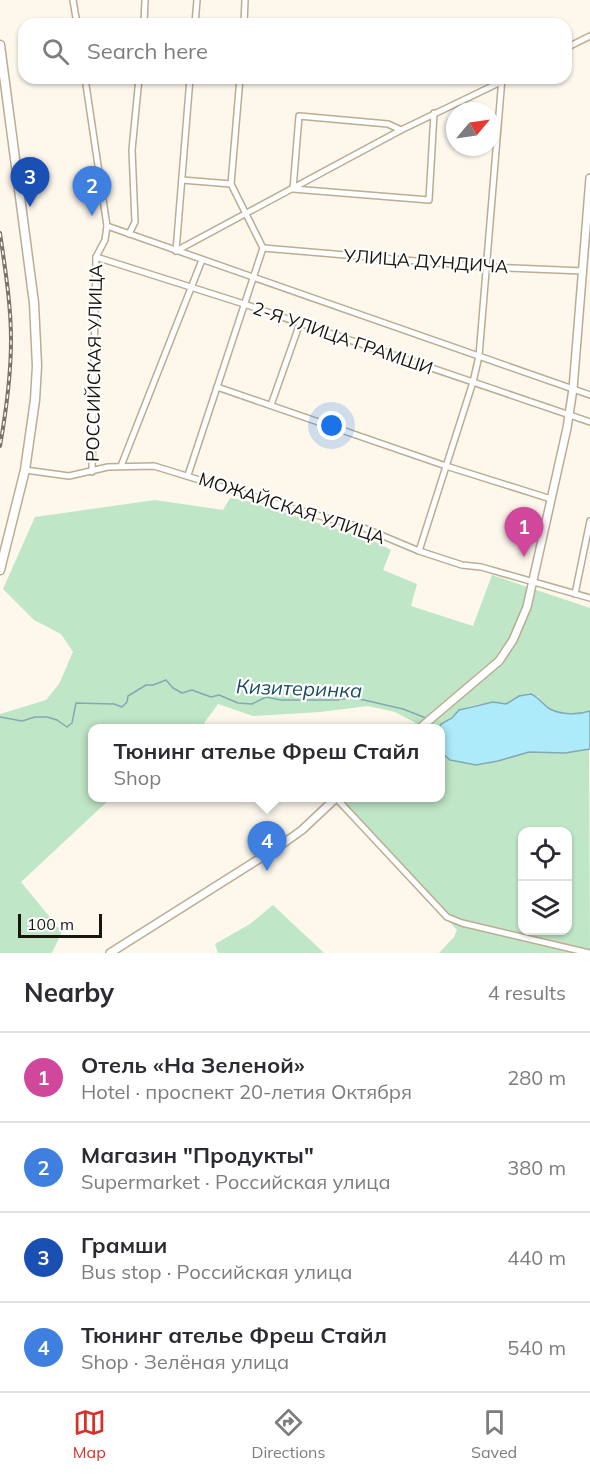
<!DOCTYPE html>
<html lang="en">
<head>
<meta charset="utf-8">
<style>
	body { margin:0; font-family:Mulish,sans-serif; background:#f2f2f3; color:#2b2b33 }
	.controls { position:absolute; right:18px; bottom:18px; display:grid; overflow:hidden; border-radius:12px; box-shadow:0 2px 4px #0004 }
	.controls button { width:54px; height:54px; display:grid; place-items:center; padding:0; border:0; border-bottom:2px solid #e1e1e2; background:#fff; color:#2b2b33; font:30px sans-serif }
	.compass { position:absolute; left:446px; top:102px; width:54px; height:54px; border-radius:50%; background:#fff; box-shadow:0 2px 4px #0004; rotate:61deg }
	.scale { position:absolute; left:18px; bottom:15px; width:84px; box-sizing:border-box; padding-left:6px; border:3px solid #1b160c; border-top:0; font-size:16px; line-height:21px; white-space:nowrap; color:#1b160c; -webkit-text-stroke:4px #fff; paint-order:stroke }
	.you { position:absolute; left:332px; top:426px; width:21px; height:21px; margin:-15px; border:4px solid #fff; border-radius:50%; background:#1a73e8; box-shadow:0 0 0 9px #1a73e833 }
	.badge { display:grid; place-items:center; width:39px; height:39px; border-radius:50%; background:#d93025; color:#fff; font-size:20px; font-weight:700 }
	.pin { position:absolute; translate:-50% -50px; filter:drop-shadow(0 2px 3px #0008) }
	.pin::after { content:''; position:absolute; top:32px; width:21px; height:18px; background:inherit; clip-path:polygon(0 0,100% 0,50% 100%) }
	.popup { position:absolute; left:88px; top:724px; width:357px; height:78px; box-sizing:border-box; display:grid; place-content:center; border-radius:12px; background:#fff; filter:drop-shadow(0 2px 4px #0005); font-size:20px; white-space:nowrap; color:#7c7c81 }
	.popup b { font-size:22px; color:#2b2b33 }
	.popup::after { content:''; position:absolute; left:50%; top:100%; margin-left:-12px; border:12px solid transparent; border-top-color:#fff }
	.list { margin:0; padding:0; list-style:none }
	h2 { display:flex; justify-content:space-between; align-items:center; height:78px; margin:0; padding:0 24px; font-size:26px }
	h2 small { font-size:20px; font-weight:400; color:#7c7c81 }
	.list li { display:grid; grid-template-columns:39px 1fr auto; gap:18px; align-items:center; box-sizing:border-box; height:90px; padding:0 24px; border-top:2px solid #e1e1e2 }
	.list b { display:block; font-size:22px; white-space:nowrap }
	.list p { margin:0; font-size:20px; white-space:nowrap; color:#7c7c81 }
	.list em { font-size:20px; font-style:normal; color:#7c7c81 }
	.icon { flex:none; width:33px; height:33px; fill:none; stroke:currentColor; stroke-width:2; stroke-linecap:round; stroke-linejoin:round }
	.map { position:relative; flex:none; width:590px; height:953px; overflow:hidden }
	.search { position:absolute; background:#fff; box-shadow:0 2px 4px #0004; left:18px; right:18px; top:18px; height:66px; display:flex; align-items:center; gap:15px; box-sizing:border-box; padding:0 21px; border-radius:18px; color:#7c7c81; font-size:22px }
	.sheet { height:438px; background:#fff }
	nav { display:flex; justify-content:space-around; align-items:center; box-sizing:border-box; height:84px; border-top:2px solid #e1e1e2; background:#fff; font-size:16px; color:#7c7c81 }
	nav a { display:grid; justify-items:center; gap:3px }
	nav .on { color:#d93025 }
	.map>svg:first-child { display:block }
	.green { fill:#bfe6c6; fill-rule:evenodd }
	.water { fill:#adeafa; stroke:#81aab3; stroke-width:1.5 }
	.lines { fill:none; stroke-linecap:round; stroke-linejoin:round }
	.stream { stroke:#81aab3; stroke-width:1.5 }
	.minor-casing { stroke:#bbad92; stroke-width:8 }
	.tertiary-casing { stroke:#bbad92; stroke-width:10 }
	.primary-casing { stroke:#bbad92; stroke-width:11 }
	.minor { stroke:#fff; stroke-width:5 }
	.tertiary { stroke:#fff; stroke-width:7 }
	.primary { stroke:#fff; stroke-width:8 }
	.rail-casing { stroke:#797469; stroke-width:4 }
	.rail { stroke:#fff; stroke-width:1.5; stroke-dasharray:4.5; stroke-linecap:butt }
	.labels { text-anchor:middle; dominant-baseline:central; stroke-width:4.5; stroke-linejoin:round; paint-order:stroke }
	.street-label { font-size:18px; fill:#1b160c; stroke:#fff }
	.water-label { font-size:20px; font-style:italic; fill:#194d59; stroke:#fff }
</style>
</head>
<body>
<div class="map">
<svg width="590" height="953" viewBox="0 0 590 953">
	<rect width="100%" height="100%" fill="#fdf7ec"/>
	<g class="green">
		<path d="M230,498L247,501L370,539L391,550L383,570L417,584L411,606L473,626L492,575L590,608V711C578,715 560,715 549,708C545,706 541,700 538,696L511,700L506,704C491,702 469,703 457,712C454,714 453,717 450,719C445,722 442,723 439,728H419L414,722L395,712L368,706L320,712L253,716L218,704L204,723L210,728H93V798H111L21,882L62,932L52,953H0V714L46,700L59,684L73,652L61,634L34,620L3,589L35,517L155,500L223,510Z"/>
		<path d="M589,749L590,953H439L454,937L457,930L339,802L344,798H441V751L476,765L498,761L529,752L565,753ZM522,832H568V930H522Z"/>
		<polygon points="273,905 324,953 218,953 215,944 250,924"/>
	</g>
	<path class="water" d="M531,694C539,697 543,705 550,709C562,715 578,715 590,711V749L565,753L529,752L498,761L476,765L450,760L442,753L441,728H439L441,724L452,718L459,710L493,702L506,704L519,696Z"/>
	<g class="lines">
		<polyline class="stream" points="0,717 22,721 35,717 47,717 57,720 67,727 72,723 76,703 114,704 122,707 127,702 128,696 146,685 153,685 166,680 173,688 182,693 192,690 211,697 219,695 238,703 252,704 266,697 281,700 337,700 349,698 364,700 403,709 426,718"/>
		<g class="minor-casing">
			<g id="minor">
				<polyline points="73,0 77,24"/>
				<polyline points="144,24 145,0"/>
				<polyline points="195,24 197,0"/>
				<polyline points="244,24 245,0"/>
				<polyline points="566,48 590,36"/>
				<polyline points="85,78 107,226 105,240 96,257 92,472"/>
				<polyline points="401,130 388,124 299,116 293,189 429,200 434,113"/>
				<polyline points="182,180 231,184"/>
				<polyline points="107,226 590,395"/>
				<polyline points="129,234 135,222 132,150 139,78"/>
				<polyline points="263,248 487,267 583,271"/>
				<polyline points="176,251 401,130 509,78"/>
				<polyline points="176,251 190,78"/>
				<polyline points="96,257 244,304 590,422"/>
				<polyline points="217,387 446,466 551,499"/>
				<polyline points="271,405 300,323"/>
				<polyline points="121,466 202,260"/>
				<polyline points="25,470 69,476 108,467 154,466 294,509 364,528 419,551 462,565 481,567 590,598"/>
				<polyline points="188,475 263,248 231,184 240,78"/>
				<polyline points="419,551 473,382 479,356 502,78"/>
				<polyline points="575,594 590,521"/>
				<polyline points="336,798 447,917 462,923 589,953"/>
			</g>
		</g>
		<g class="tertiary-casing">
			<g id="tertiary">
				<polyline points="420,728 499,661 513,640 527,607 567,428 573,389 590,178"/>
				<polyline points="110,953 281,845 302,830 336,798"/>
			</g>
		</g>
		<g class="primary-casing">
			<polyline id="primary" points="0,45 34,303 37,366 35,400 25,470 0,570"/>
		</g>
		<use href="#minor" class="minor"/>
		<use href="#tertiary" class="tertiary"/>
		<use href="#primary" class="primary"/>
		<g class="rail-casing">
			<path id="rail" d="M0,233C5,268 11,304 11,340C11,375 6,412 0,446"/>
		</g>
		<use href="#rail" class="rail"/>
	</g>
	<g class="labels">
		<g class="street-label">
			<text transform="translate(426 261) rotate(4)">УЛИЦА ДУНДИЧА</text>
			<text transform="translate(343 338) rotate(19)">2-Я УЛИЦА ГРАМШИ</text>
			<text transform="translate(94 363) rotate(-89)">РОССИЙСКАЯ УЛИЦА</text>
			<text transform="translate(292 508) rotate(18)">МОЖАЙСКАЯ УЛИЦА</text>
		</g>
		<g class="water-label">
			<text transform="translate(299 688) rotate(2)">Кизитеринка</text>
		</g>
	</g>
</svg>
<div class="controls">
<button><svg class="icon" aria-label="locate" viewBox="0 0 24 24"><circle cx="12" cy="12" r="6"/><path d="M12 2v4M12 18v4M2 12h4M18 12h4"/></svg></button>
<button><svg class="icon" aria-label="layers" viewBox="0 0 24 24"><path d="M12 4l9 5-9 5-9-5zM3 14l9 5 9-5"/></svg></button>
</div>
<svg class="compass" viewBox="-18 -18 36 36"><path d="M0-13l5 13h-10z" fill="#e53935"/><path d="M0 13l5-13h-10z" fill="#7c7c81"/></svg>
<div class="scale">100 m</div>
<div class="you"></div>
<div class="pin badge" style="left:524px;top:557px;background:#d1479c">1</div>
<div class="pin badge" style="left:92px;top:216px;background:#3f7fe0">2</div>
<div class="pin badge" style="left:30px;top:207px;background:#1a4fb4">3</div>
<div class="pin badge" style="left:267px;top:871px;background:#3f7fe0">4</div>
<div class="popup"><b>Тюнинг ателье Фреш Стайл</b>Shop</div>
<div class="search"><svg class="icon" aria-label="search" viewBox="0 0 24 24"><circle cx="10" cy="10" r="6"/><path d="M15 15l6 6"/></svg>Search here</div>
</div>
<section class="sheet">
<h2>Nearby<small>4 results</small></h2>
<ul class="list">
<li><span class="badge" style="background:#d1479c">1</span><div><b>Отель «На Зеленой»</b><p>Hotel · проспект 20-летия Октября</p></div><em>280 m</em></li>
<li><span class="badge" style="background:#3f7fe0">2</span><div><b>Магазин &quot;Продукты&quot;</b><p>Supermarket · Российская улица</p></div><em>380 m</em></li>
<li><span class="badge" style="background:#1a4fb4">3</span><div><b>Грамши</b><p>Bus stop · Российская улица</p></div><em>440 m</em></li>
<li><span class="badge" style="background:#3f7fe0">4</span><div><b>Тюнинг ателье Фреш Стайл</b><p>Shop · Зелёная улица</p></div><em>540 m</em></li>
</ul>
</section>
<nav>
<a class="on"><svg class="icon" aria-label="map" viewBox="0 0 24 24"><path d="M3 6l6-2 6 2 6-2v14l-6 2-6-2-6 2zM9 4v14M15 6v14"/></svg>Map</a>
<a><svg class="icon" aria-label="directions" viewBox="0 0 24 24"><path d="M12 3l9 9-9 9-9-9zM9 14v-3h6M13 9l2 2-2 2"/></svg>Directions</a>
<a><svg class="icon" aria-label="saved" viewBox="0 0 24 24"><path d="M7 4h10v16l-5-4-5 4z"/></svg>Saved</a>
</nav>
</body>
</html>
